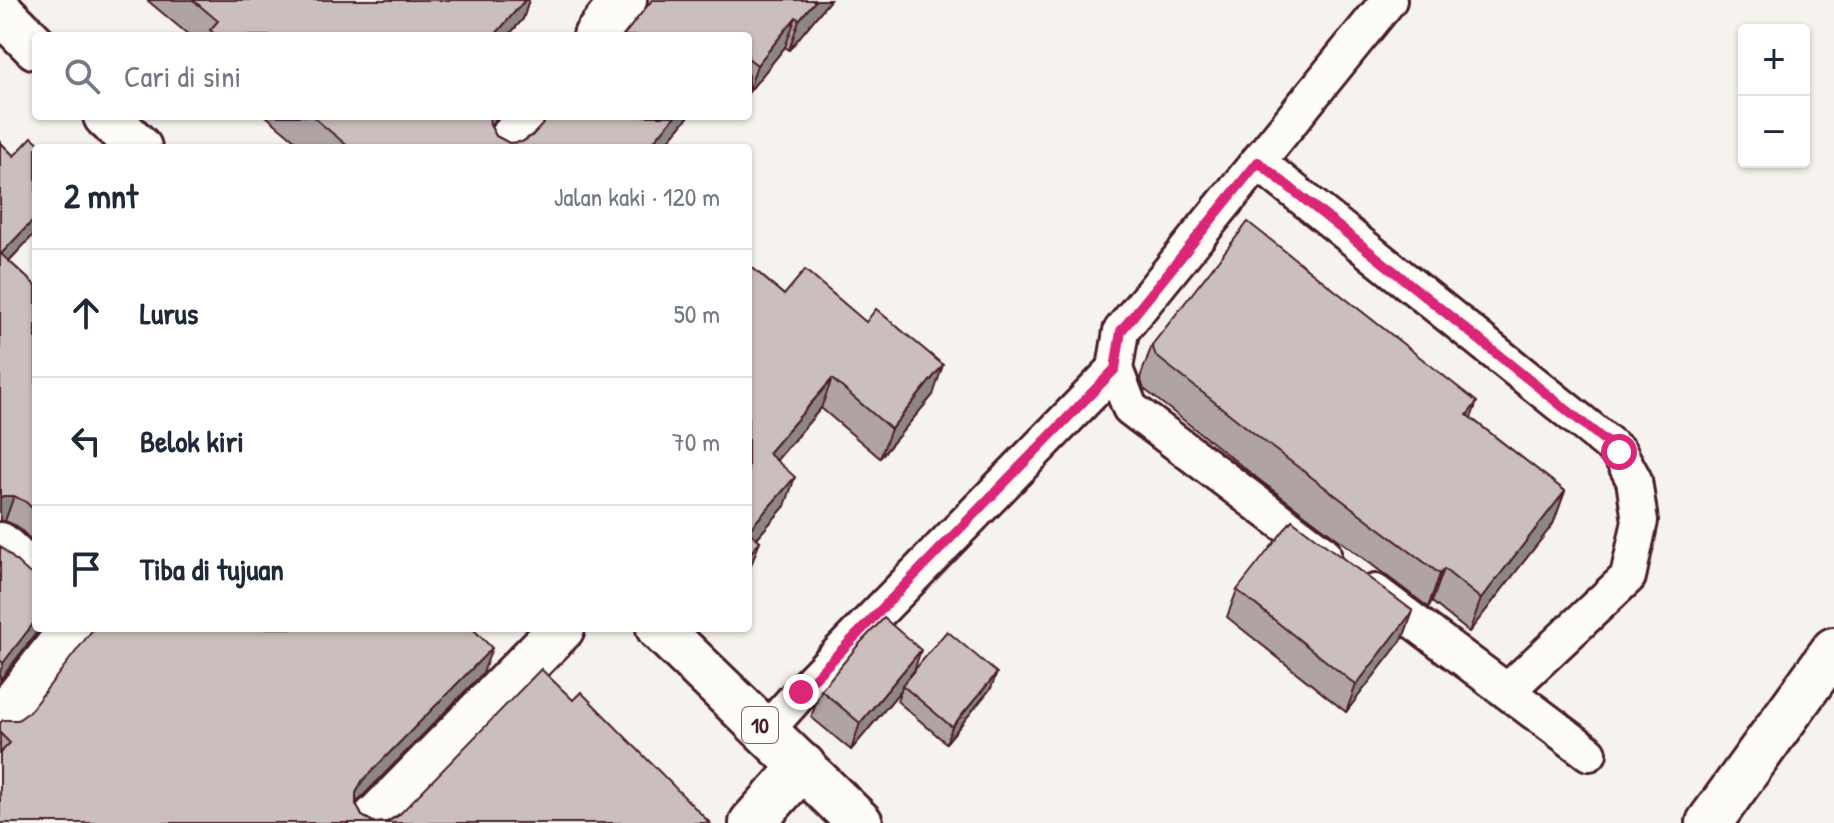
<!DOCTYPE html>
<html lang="id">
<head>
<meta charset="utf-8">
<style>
	body { margin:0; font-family:"Patrick Hand",sans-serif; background:#f2f2f3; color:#1f2937 }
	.controls { position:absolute; right:24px; top:24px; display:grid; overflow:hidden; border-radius:8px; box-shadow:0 2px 6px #0004 }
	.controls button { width:72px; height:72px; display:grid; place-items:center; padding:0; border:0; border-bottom:2px solid #e0e1e3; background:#fff; color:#1f2937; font:40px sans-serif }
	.stop { position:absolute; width:24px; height:24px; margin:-18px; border:6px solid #db2777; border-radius:50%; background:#fff }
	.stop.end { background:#db2777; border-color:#fff; box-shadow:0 2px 8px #0008 }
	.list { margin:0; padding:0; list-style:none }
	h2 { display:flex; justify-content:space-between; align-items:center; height:104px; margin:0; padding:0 32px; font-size:34px }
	h2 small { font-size:26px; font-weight:400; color:#747a83 }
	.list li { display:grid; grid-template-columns:52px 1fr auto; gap:24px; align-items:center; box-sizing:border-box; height:128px; padding:0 32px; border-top:2px solid #e0e1e3 }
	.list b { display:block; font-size:30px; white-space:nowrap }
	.list em { font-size:26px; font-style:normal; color:#747a83 }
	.icon { flex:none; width:44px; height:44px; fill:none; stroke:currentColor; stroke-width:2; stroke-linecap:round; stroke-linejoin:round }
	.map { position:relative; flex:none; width:1834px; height:823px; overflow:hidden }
	.search { position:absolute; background:#fff; box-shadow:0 2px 6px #0004; left:32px; top:32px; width:720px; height:88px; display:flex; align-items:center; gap:20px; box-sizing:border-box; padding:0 28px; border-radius:8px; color:#747a83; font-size:30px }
	.panel { position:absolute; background:#fff; box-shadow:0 2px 6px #0004; left:32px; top:144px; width:720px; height:488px; border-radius:8px }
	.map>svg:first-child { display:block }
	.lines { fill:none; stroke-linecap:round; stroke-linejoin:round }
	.lane-casing { stroke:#4a1f2b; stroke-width:40 }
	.street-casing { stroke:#4a1f2b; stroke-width:50 }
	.highway-casing { stroke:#4a1f2b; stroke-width:50 }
	.lane { stroke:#fdfcf7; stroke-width:34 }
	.street { stroke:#fdfcf7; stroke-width:44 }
	.highway { stroke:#fdfcf7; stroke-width:44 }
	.wall { fill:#afa4a3; stroke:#4a1f2b; stroke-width:2 }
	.shaded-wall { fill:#8e8685; stroke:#4a1f2b; stroke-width:2 }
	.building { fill:#cbbfbe; stroke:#4a1f2b; stroke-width:2 }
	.route { stroke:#db2777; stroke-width:10 }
	.labels { text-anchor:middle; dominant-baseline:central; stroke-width:6; stroke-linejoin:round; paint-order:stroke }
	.shield { fill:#fdfcf7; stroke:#806168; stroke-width:2 }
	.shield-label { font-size:22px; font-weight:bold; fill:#4a1f2b }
</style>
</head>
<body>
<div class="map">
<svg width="1834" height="823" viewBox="0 0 1834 823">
	<rect width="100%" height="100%" fill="#f6f3ef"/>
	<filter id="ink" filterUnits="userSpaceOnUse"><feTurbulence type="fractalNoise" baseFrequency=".0125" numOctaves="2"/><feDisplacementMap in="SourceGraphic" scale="16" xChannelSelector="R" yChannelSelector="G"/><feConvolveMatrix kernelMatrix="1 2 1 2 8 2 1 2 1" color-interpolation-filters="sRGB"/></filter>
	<g filter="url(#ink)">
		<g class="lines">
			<g class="lane-casing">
				<g id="lane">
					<polyline points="1258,162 1619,452 1634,480 1640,521 1628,577 1507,691"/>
					<polyline points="1323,553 1130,408 1115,369 1121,331 1389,0"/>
					<polyline points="1375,592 1589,753"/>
					<polyline points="766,731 801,692 1115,369"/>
				</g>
			</g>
			<g class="street-casing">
				<g id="street">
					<polyline points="596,36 624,0"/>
					<polyline points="503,148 533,116"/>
					<polyline points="0,545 36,579"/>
					<polyline points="0,721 61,643 71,628"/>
					<polyline points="371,823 562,628"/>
					<polyline points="752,823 803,766"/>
					<polyline points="1709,823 1834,650"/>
				</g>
			</g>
			<g class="highway-casing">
				<g id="highway">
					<polyline points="0,11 36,47"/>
					<polyline points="106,116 139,148"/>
					<polyline points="659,628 860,823"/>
				</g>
			</g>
			<use href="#lane" class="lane"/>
			<use href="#street" class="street"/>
			<use href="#highway" class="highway"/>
		</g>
		<g class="wall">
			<polygon points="147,0 529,0 523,19 508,36 190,36"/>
			<polygon points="652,0 830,0 789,50 785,47 748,93 748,36"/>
			<polygon points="266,116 499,116 490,125 496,136 509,143 522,142 558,116 689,116 662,148 304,148"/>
			<polygon points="0,142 14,156 36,148 36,232 9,261 36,286 36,545 17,526 5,521"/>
			<polygon points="748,264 784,295 933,395 880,458 821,408 776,461 785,506 756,539 760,541 748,572"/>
			<polygon points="1152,345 1471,418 1565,491 1553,524 1469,632 1432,602 1428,607 1262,482 1144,389 1140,378"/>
			<polygon points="1237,590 1413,611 1403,638 1346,712 1227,617"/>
			<polygon points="913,672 991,688 946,743 897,701 901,690 851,750 811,717 821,690"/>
			<polygon points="483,673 356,803 362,816 375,823 387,822 573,700 710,823 0,823 0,723 18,720"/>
		</g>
		<g class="shaded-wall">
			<polygon points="525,0 529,0 523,19 508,36 494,36"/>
			<polygon points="816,0 830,0 789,50 799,20"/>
			<polygon points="796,17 785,47 748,93 757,65"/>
			<polygon points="488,116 499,116 485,131"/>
			<polygon points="675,116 689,116 662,148 648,148"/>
			<polygon points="36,217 36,232 0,270 1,254"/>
			<polygon points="943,365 933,395 880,458 891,429"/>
			<polygon points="832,379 821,408 757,483 768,453"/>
			<polygon points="1477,402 1465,435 1467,415"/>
			<polygon points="795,477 785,506 748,548 748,531"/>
			<polygon points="1565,491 1553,524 1469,632 1481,599"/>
			<polygon points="3,496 14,496 5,521 0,521 0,498"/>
			<polygon points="760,541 749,571 748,572 748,556"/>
			<polygon points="1444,569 1432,602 1428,607 1440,574"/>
			<polygon points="1413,611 1403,638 1346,712 1356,685"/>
			<polygon points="36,620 36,628 40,628 0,680 0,672 3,663"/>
			<polygon points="492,648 483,673 353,806 356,793 362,781"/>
			<polygon points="921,650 912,677 902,685 901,690 851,750 860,723"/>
			<polygon points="997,673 991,688 946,743 952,727"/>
		</g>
		<g class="building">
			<polygon points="193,0 525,0 494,36 217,36 210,30 218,21"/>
			<polygon points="652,0 816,0 799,20 796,17 757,65 748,58 748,36 623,36"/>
			<polygon points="312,116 489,116 490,125 496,136 509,143 522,142 532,136 550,116 557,117 558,116 675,116 648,148 350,148"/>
			<polygon points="32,137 44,148 36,148 36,217 1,254 36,286 36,512 26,502 14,496 3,496 0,498 0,142 14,156"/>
			<polygon points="1248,222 1477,402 1467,415 1565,491 1481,599 1444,569 1440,574 1274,449 1156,356 1152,345"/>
			<polygon points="748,264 784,295 805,270 866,322 876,309 943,365 891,429 832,379 768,453 795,477 748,531"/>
			<polygon points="1292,520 1413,611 1356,685 1237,590"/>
			<polygon points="748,531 760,541 748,556"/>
			<polygon points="0,546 28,572 36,577 36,620 3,663 0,660"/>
			<polygon points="884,618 921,650 860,723 821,690 859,644"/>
			<polygon points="94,628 472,628 492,648 362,781 356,793 356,804 362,816 375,823 387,822 398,816 541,669 573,700 581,692 710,823 0,823 0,753 10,743 0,733 0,723 3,720 18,720 29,712"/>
			<polygon points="947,631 997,673 952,727 902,685"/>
		</g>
	</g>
	<g class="lines" filter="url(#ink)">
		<polyline class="route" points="801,692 1115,369 1121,331 1258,162 1619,452"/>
	</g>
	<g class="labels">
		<rect class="shield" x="742" y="707" width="36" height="36" rx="6"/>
		<g class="shield-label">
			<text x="760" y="725">10</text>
		</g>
	</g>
</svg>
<div class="controls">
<button>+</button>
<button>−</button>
</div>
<div class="stop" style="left:1619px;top:452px"></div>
<div class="stop end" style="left:801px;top:692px"></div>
<div class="search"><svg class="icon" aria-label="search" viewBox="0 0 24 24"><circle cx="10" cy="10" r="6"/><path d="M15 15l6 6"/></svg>Cari di sini</div>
<section class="panel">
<h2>2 mnt<small>Jalan kaki · 120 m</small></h2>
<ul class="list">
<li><svg class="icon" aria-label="ahead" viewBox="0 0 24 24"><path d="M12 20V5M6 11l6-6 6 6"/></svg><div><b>Lurus</b></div><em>50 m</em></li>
<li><svg class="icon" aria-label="left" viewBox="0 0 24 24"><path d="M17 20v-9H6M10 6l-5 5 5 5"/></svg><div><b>Belok kiri</b></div><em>70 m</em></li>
<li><svg class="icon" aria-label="arrive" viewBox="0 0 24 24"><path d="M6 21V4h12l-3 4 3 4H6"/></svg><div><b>Tiba di tujuan</b></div></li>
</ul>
</section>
</div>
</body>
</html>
